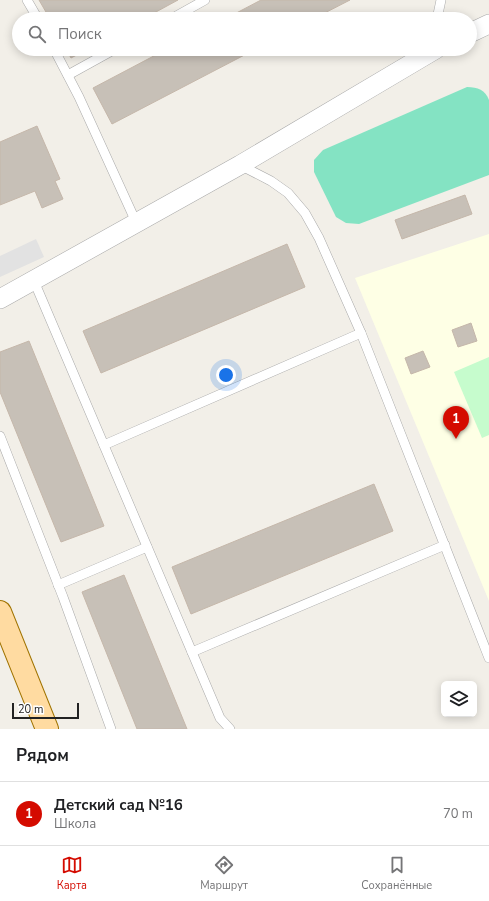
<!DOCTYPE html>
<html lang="ru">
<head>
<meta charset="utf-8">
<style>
	body { margin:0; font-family:"Nunito Sans",sans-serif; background:#f6f6f6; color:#202124 }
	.controls { position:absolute; right:12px; bottom:12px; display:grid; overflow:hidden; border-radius:6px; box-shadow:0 2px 10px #0003 }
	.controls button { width:36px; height:36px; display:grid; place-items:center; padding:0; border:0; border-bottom:1px solid #e0e0e0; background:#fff; color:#202124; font:20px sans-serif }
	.scale { position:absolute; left:12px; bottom:10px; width:67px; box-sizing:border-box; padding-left:4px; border:2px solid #222; border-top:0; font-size:11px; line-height:14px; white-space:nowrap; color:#222; -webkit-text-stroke:3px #fff; paint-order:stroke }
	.you { position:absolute; left:226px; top:375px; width:14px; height:14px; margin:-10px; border:3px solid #fff; border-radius:50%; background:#1a73e8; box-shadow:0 0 0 6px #1a73e833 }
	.badge { display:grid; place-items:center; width:26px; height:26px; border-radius:50%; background:#d40b00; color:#fff; font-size:13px; font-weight:700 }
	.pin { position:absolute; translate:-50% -33px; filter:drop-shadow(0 1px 2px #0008) }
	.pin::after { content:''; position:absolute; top:21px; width:14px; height:12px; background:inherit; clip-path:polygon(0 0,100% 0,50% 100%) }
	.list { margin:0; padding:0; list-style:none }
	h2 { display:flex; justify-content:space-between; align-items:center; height:52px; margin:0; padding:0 16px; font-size:17px }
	h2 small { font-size:13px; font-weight:400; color:#757577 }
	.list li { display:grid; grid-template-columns:26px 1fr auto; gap:12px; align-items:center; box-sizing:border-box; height:64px; padding:0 16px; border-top:1px solid #e0e0e0 }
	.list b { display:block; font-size:15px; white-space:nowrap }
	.list p { margin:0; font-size:13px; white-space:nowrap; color:#757577 }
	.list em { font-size:13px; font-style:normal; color:#757577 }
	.icon { flex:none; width:22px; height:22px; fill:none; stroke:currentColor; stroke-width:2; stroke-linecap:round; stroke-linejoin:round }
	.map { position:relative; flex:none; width:489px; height:729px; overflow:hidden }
	.search { position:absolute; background:#fff; box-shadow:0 2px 10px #0003; left:12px; right:12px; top:12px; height:44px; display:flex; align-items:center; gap:10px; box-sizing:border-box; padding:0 14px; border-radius:22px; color:#757577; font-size:15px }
	.sheet { height:116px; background:#fff }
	nav { display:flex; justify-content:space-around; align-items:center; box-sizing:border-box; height:56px; border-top:1px solid #e0e0e0; background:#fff; font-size:11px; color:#757577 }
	nav a { display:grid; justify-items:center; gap:2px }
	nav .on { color:#d40b00 }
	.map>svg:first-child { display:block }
	.education { fill:#feffe5 }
	.park { fill:#c6fccd }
	.pitch { fill:#84e3c3 }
	.parking { fill:#e2e2e2 }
	.building { fill:#c7c0b7; stroke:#c5b7aa }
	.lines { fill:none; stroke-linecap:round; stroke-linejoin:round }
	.service-casing { stroke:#a9a9a9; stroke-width:10 }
	.minor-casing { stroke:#a9a9a9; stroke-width:20 }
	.primary-casing { stroke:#a07300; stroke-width:24 }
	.service { stroke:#fff; stroke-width:9 }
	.minor { stroke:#fff; stroke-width:19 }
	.primary { stroke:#ffdba1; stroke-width:22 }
</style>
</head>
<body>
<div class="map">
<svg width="489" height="729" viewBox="0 0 489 729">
	<rect width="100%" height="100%" fill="#f2efe8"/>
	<polygon class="education" points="489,234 489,601 355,278"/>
	<polygon class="park" points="489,357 489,435 482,438 454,372"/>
	<path class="pitch" d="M467,87C478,87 485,90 489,100V175L359,224L346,223L336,217L314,172V160L323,150Z"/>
	<polygon class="parking" points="36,239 44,257 0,277 0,256"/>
	<g class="building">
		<polygon points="39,0 178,0 143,19 50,19"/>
		<polygon points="261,0 350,0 313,19 225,19"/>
		<polygon points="66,49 88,49 71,58"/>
		<polygon points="167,49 256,49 112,124 93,88"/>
		<polygon points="37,126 60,179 55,181 63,199 42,208 35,191 0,205 0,142"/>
		<polygon points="465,195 472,214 402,239 395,220"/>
		<polygon points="287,244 305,287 101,373 83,331"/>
		<polygon points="471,323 477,341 458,347 452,330"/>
		<polygon points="29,341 104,526 61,542 0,392 0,352"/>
		<polygon points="423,351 430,367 411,374 405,358"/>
		<polygon points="374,484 393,531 191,614 172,567"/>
		<polygon points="124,575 187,729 137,729 82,592"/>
	</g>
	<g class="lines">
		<g class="service-casing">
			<g id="service">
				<polyline points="27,0 38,19"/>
				<polyline points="171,19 205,0"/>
				<polyline points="437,19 441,0"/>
				<polyline points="54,49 79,97 136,222"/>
				<polyline points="68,75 115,49"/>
				<polyline points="240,165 271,181 288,193 305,213 319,238 361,333 489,658"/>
				<polyline points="34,281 220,718 230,729"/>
				<polyline points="0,436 63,597 111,729"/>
				<polyline points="104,445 361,333"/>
				<polyline points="58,585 147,547"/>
				<polyline points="192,652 445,545"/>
			</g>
		</g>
		<g class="minor-casing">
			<g id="minor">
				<polyline points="470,33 489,24"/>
				<polyline points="0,299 240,165 436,49"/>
			</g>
		</g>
		<g class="primary-casing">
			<polyline id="primary" points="0,612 47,729"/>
		</g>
		<use href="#service" class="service"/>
		<use href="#minor" class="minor"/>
		<use href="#primary" class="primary"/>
	</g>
</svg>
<div class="controls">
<button><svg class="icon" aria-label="layers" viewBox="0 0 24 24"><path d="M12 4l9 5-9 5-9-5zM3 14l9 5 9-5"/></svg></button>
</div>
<div class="scale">20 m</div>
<div class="you"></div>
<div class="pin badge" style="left:456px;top:439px">1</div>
<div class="search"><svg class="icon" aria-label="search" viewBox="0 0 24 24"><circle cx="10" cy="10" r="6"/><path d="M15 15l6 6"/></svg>Поиск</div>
</div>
<section class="sheet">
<h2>Рядом<small></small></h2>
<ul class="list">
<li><span class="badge">1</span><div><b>Детский сад №16</b><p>Школа</p></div><em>70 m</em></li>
</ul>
</section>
<nav>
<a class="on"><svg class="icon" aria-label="map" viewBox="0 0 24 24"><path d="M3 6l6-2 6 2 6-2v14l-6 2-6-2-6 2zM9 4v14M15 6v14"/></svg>Карта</a>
<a><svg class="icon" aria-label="directions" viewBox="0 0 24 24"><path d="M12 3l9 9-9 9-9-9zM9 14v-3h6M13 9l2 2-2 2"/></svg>Маршрут</a>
<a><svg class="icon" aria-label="saved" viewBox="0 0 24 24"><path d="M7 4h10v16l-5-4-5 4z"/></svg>Сохранённые</a>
</nav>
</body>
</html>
